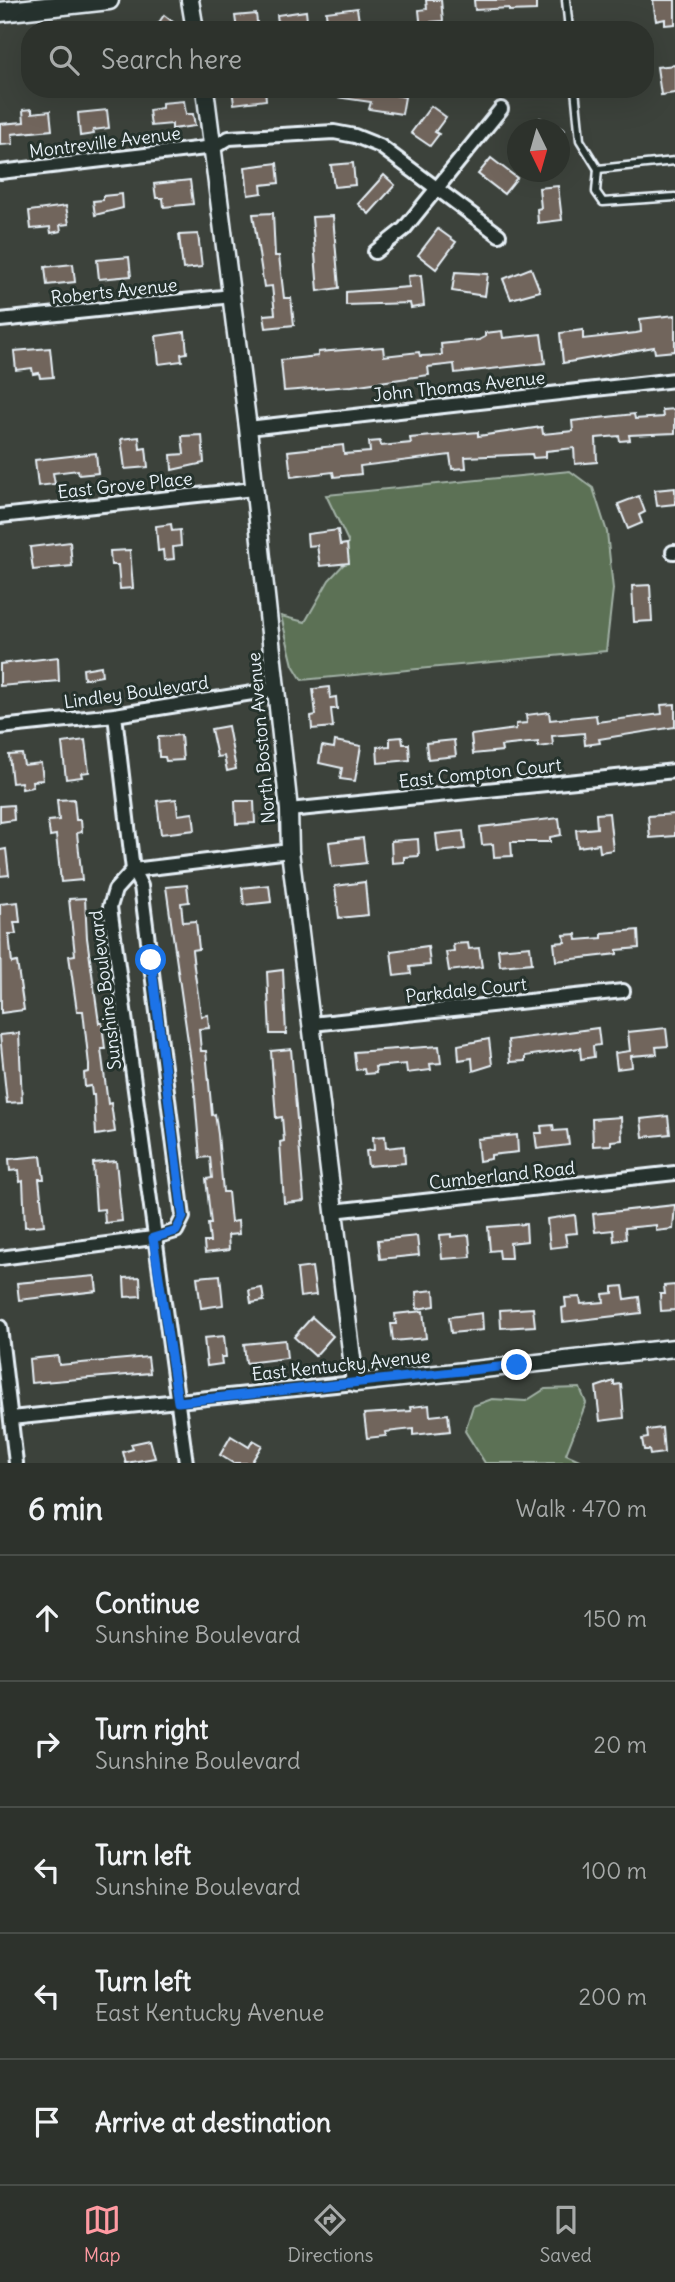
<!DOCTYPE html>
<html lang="en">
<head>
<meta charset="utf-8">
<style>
	body { margin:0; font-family:Delius,sans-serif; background:#393e38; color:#f1f3f6 }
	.compass { position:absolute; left:507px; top:119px; width:63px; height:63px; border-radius:50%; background:#2d322c; box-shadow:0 7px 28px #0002; rotate:175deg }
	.stop { position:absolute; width:21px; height:21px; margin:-16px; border:5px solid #1a73e8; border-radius:50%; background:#fff }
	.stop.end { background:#1a73e8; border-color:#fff; box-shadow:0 2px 7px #0008 }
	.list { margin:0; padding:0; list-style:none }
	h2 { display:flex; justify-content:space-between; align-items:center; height:91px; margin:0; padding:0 28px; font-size:30px }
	h2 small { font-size:23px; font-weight:400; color:#a7aaa9 }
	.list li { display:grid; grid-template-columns:46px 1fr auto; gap:21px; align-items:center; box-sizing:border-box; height:126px; padding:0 28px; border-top:2px solid #484d48 }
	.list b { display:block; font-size:26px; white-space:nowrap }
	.list p { margin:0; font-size:23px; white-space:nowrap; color:#a7aaa9 }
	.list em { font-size:23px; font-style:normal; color:#a7aaa9 }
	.icon { flex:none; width:38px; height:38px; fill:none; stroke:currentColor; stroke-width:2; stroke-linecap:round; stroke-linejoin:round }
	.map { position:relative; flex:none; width:675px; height:1463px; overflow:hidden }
	.search { position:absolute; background:#2d322c; box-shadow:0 7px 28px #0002; left:21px; right:21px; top:21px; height:77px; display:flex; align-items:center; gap:18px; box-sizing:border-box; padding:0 24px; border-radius:28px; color:#a7aaa9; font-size:26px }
	.sheet { height:721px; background:#2d322c }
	nav { display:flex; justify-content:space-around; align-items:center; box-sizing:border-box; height:98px; border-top:2px solid #484d48; background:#2d322c; font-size:19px; color:#a7aaa9 }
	nav a { display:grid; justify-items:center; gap:4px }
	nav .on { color:#ff9aa2 }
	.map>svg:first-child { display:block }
	.green { fill:#5b7155; stroke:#a2b1a6; stroke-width:2 }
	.building { fill:#71655c; stroke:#e8f1f8; stroke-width:2 }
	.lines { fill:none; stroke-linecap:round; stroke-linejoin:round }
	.service-casing { stroke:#e8f1f8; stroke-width:11 }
	.minor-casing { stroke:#e8f1f8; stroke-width:18 }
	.tertiary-casing { stroke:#e8f1f8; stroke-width:21 }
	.secondary-casing { stroke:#e8f1f8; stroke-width:23 }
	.service { stroke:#26332d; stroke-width:6 }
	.minor { stroke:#26332d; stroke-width:12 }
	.tertiary { stroke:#26332d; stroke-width:16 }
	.secondary { stroke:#26332d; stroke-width:18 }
	.route { stroke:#1a73e8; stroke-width:9 }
	.labels { text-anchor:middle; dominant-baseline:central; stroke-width:6; stroke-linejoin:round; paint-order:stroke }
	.street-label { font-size:18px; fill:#e8f1f8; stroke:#26332d }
</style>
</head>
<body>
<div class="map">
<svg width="675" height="1463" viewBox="0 0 675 1463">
	<rect width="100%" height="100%" fill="#3c423b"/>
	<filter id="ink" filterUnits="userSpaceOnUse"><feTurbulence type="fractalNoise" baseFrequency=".0143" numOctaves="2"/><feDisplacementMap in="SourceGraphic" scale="14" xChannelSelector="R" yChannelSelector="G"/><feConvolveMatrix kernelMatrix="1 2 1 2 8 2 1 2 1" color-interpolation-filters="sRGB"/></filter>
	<g filter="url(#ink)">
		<g class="green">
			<polygon points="570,471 593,488 607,532 613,589 606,651 302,680 293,665 281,616 305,622 329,580 345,563 348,541 326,495"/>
			<polygon points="580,1388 586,1403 566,1454 586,1463 485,1463 465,1431 473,1406 492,1399 526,1401 545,1389"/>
		</g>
		<g class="building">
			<polygon points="426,0 441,0 443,21 431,22 432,30 421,30 419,10 427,9"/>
			<polygon points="474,0 536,0 536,10 509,11 509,8 475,10"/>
			<polygon points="653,0 675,0 675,24 665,25 665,19 656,21"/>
			<polygon points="357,8 360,28 328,30 326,12"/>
			<polygon points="306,11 308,30 279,30 277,15"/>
			<polygon points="256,14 258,30 237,30 235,16"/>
			<polygon points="164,15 173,22 168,30 154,30"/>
			<polygon points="675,65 675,93 661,95 657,67"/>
			<polygon points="232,89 265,89 266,100 234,104"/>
			<polygon points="323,89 390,89 389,94 405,97 402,114 369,109 371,102 322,95"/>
			<polygon points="184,101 186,114 193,114 195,126 172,129 172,124 151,126 149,110 162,108 162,103"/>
			<polygon points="431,106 446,117 435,132 439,134 430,146 411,133"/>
			<polygon points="32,109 32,113 50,111 52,130 12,134 13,144 0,145 0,124 24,122 23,110"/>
			<polygon points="107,110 109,128 93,130 94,134 80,136 78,113"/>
			<polygon points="540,118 565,130 535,130"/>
			<polygon points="491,158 517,178 504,194 478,174"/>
			<polygon points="277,163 279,183 261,185 262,193 248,195 245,167"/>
			<polygon points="353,163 355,185 334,187 331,165"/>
			<polygon points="384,175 395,185 369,214 358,204"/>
			<polygon points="190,180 193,204 164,207 163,198 156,198 154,184"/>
			<polygon points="558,186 562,220 538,223 537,209 541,208 539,188"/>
			<polygon points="122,194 123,208 95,215 93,201 103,200 103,196"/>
			<polygon points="66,206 69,224 60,225 61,231 51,233 50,227 31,229 29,211"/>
			<polygon points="273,213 275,256 279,256 284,298 291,298 294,325 266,328 264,315 275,314 272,286 264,287 253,214"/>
			<polygon points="333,216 339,288 318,291 312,217"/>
			<polygon points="438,229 456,242 436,269 418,255"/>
			<polygon points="198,234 202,267 183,269 179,235"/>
			<polygon points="129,257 131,276 99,279 97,260"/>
			<polygon points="73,264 75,282 47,285 45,267"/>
			<polygon points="531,268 540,291 511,299 503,279"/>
			<polygon points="455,272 488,274 485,296 452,291"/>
			<polygon points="421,275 424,306 411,308 410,303 346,305 346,292 409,287 408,276"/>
			<polygon points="675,315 675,351 655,353 654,347 563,363 560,333 583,330 583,339 636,333 641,332 640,319"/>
			<polygon points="502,331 503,338 541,334 545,363 455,373 454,364 428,367 429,375 352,386 284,391 281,360 318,356 318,352 383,347 384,356 419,352 420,356 442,355 441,344 479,340 485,337 485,333"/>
			<polygon points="185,332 187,353 181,354 182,361 159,364 156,336"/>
			<polygon points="50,348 53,377 40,378 39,373 33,374 32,368 16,370 14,351"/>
			<polygon points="675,409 675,433 629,435 630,440 620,441 619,436 596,438 597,462 575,464 574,448 546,451 546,457 533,458 532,454 465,457 466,468 452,469 450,455 360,466 361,474 334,477 333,472 291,477 288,451 343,445 344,454 370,452 369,442 380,441 381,446 411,443 410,438 478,432 478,436 542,427 543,434 573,431 572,421 634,414 635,419 663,417 662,410"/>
			<polygon points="202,435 204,463 172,470 171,455 184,454 182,436"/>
			<polygon points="139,437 140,449 146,448 148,467 125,469 121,439"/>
			<polygon points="96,453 98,473 79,475 78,470 53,473 55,484 38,486 35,460"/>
			<polygon points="675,488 675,504 657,506 655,490"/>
			<polygon points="639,496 645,512 639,515 642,523 628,529 618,504"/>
			<polygon points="171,524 172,531 180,530 181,546 173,547 174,559 164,560 163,550 158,551 156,526"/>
			<polygon points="338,530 340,545 347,544 349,563 320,566 317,545 308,546 307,534"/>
			<polygon points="70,542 72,566 33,570 30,547"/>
			<polygon points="130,550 133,588 120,589 118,565 111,565 110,551"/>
			<polygon points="650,585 652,621 634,622 632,586"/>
			<polygon points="58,657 59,681 0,686 0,664"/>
			<polygon points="101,666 102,676 84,679 83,669"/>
			<polygon points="329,687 330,698 336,697 337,709 331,709 333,727 312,729 311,716 316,715 313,689"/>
			<polygon points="675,704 675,727 599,739 600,743 585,745 584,733 552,736 553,745 538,747 538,742 501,746 502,751 473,754 471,735 516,729 516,724 527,723 526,715 549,712 550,720 596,715 597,722 662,714 661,705"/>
			<polygon points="228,726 236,769 227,771 224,756 217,757 211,729"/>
			<polygon points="181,735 183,760 166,761 165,757 159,757 158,737"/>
			<polygon points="402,737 403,744 409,744 410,760 378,763 377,747 390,746 390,738"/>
			<polygon points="85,740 89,772 81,773 82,777 66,779 62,743"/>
			<polygon points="454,740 456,756 428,759 426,743"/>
			<polygon points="335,741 361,746 355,781 340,779 342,768 319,763 322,746 334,748"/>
			<polygon points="22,754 24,765 41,763 43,780 32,781 33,787 22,789 21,782 12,783 9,755"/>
			<polygon points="74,799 76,820 81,820 82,832 77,833 82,880 61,882 56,835 50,836 48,821 59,820 57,800"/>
			<polygon points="176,799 178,815 193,813 195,830 161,834 157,801"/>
			<polygon points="235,801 254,801 255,823 236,824"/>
			<polygon points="13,805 14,820 0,822 0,806"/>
			<polygon points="609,813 613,850 600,852 599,844 578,847 576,830 597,828 596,814"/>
			<polygon points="675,814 675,836 650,838 648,816"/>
			<polygon points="559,818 561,835 550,837 550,842 511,842 512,856 494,857 493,844 482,845 480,827"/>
			<polygon points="463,831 465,849 438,852 436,834"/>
			<polygon points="363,838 366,863 332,867 329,842"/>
			<polygon points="418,839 419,856 404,857 404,862 392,863 391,841"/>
			<polygon points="6,849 9,875 0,876 0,850"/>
			<polygon points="365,882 368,915 339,918 335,886"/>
			<polygon points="187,885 189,902 181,903 183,922 196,921 199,949 192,950 194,967 201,1016 208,1015 209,1028 199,1029 201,1051 206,1051 212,1115 215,1114 218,1134 223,1192 228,1192 231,1222 238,1221 239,1234 228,1235 229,1250 205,1253 204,1242 210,1242 208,1224 211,1224 206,1179 212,1178 210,1157 200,1158 194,1083 166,887"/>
			<polygon points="269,885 271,902 244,905 242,888"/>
			<polygon points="85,898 87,938 99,1023 102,1023 105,1049 101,1049 108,1104 111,1103 115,1132 96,1135 94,1095 92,1095 91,1086 85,1087 84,1073 89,1072 89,1065 83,1011 77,1011 69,956 75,955 69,899"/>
			<polygon points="18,902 20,922 14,922 16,934 9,934 12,963 17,962 24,1010 1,1013 0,904"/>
			<polygon points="638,930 639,948 617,950 617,954 556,961 554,943 565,942 564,935 576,934 577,940 602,938 602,933"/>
			<polygon points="468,943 469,949 479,948 482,967 449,971 446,952 454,951 453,944"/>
			<polygon points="428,946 430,965 410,967 411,974 394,976 391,951"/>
			<polygon points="530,946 532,963 500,966 498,949"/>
			<polygon points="283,970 286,1034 270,1034 267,972"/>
			<polygon points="598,1028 600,1045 593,1046 594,1057 581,1059 580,1048 525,1056 525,1061 510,1062 508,1040"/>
			<polygon points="666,1028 668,1046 656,1047 657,1054 631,1056 632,1067 617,1069 615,1053 630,1051 628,1032"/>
			<polygon points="19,1033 22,1102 7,1103 0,1035"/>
			<polygon points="489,1039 492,1065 473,1071 472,1058 459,1060 458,1045"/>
			<polygon points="439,1046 441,1063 430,1064 431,1070 407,1073 406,1064 375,1067 376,1073 365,1074 364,1069 356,1070 354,1052"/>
			<polygon points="291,1049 304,1201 284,1203 280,1142 284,1141 282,1117 276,1118 271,1051"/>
			<polygon points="668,1116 670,1134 643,1137 641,1119"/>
			<polygon points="621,1117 622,1140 611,1141 611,1145 593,1146 592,1119"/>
			<polygon points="553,1125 554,1131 567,1130 569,1145 537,1149 535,1133 542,1133 541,1126"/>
			<polygon points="517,1135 518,1152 491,1155 491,1159 479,1161 477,1139"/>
			<polygon points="385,1136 386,1148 404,1146 405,1163 368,1166 366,1151 374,1150 373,1137"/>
			<polygon points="41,1156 44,1179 39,1179 44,1225 25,1227 23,1181 20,1182 19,1170 10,1171 9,1159"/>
			<polygon points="116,1161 122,1221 105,1223 104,1209 96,1210 93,1163"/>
			<polygon points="675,1205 673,1229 656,1231 656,1225 625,1228 626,1239 614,1241 613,1230 595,1232 593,1214"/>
			<polygon points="575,1215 577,1233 565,1234 567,1246 550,1248 547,1219"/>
			<polygon points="526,1224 527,1241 510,1243 511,1258 500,1258 499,1250 490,1251 488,1227"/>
			<polygon points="451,1234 451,1237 469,1235 471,1257 442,1259 440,1235"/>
			<polygon points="417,1236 419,1255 380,1259 378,1240"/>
			<polygon points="312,1267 316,1295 300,1297 297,1269"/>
			<polygon points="220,1275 223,1305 201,1308 197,1277"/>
			<polygon points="95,1276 97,1291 19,1300 17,1283"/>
			<polygon points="140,1277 141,1296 125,1297 124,1278"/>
			<polygon points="675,1285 675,1310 661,1311 660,1294 665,1294 664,1286"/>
			<polygon points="623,1286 625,1299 639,1297 641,1313 563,1322 562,1308 566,1307 565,1298 580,1297 581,1304 604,1302 603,1294 613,1293 613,1287"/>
			<polygon points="262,1288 264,1301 251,1303 249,1290"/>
			<polygon points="434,1290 435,1306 417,1309 416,1292"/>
			<polygon points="533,1308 535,1326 501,1328 500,1310"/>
			<polygon points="423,1311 426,1338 393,1341 391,1324 396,1324 395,1314"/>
			<polygon points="482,1313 483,1330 451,1333 449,1317"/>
			<polygon points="312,1317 333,1336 315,1356 294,1337"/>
			<polygon points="224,1336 226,1357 221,1357 222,1364 207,1366 204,1338"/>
			<polygon points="285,1340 287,1358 246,1363 244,1344"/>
			<polygon points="58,1356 59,1365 148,1357 150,1373 31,1383 29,1359"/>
			<polygon points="614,1381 614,1385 621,1384 624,1418 600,1421 596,1387"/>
			<polygon points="429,1405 430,1416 448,1414 450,1431 413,1435 413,1429 385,1432 386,1436 367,1438 364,1414 411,1411 410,1407"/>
			<polygon points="662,1428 664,1453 650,1455 649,1450 644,1450 642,1439 648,1438 647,1430"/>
			<polygon points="231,1436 249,1447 253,1440 262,1445 251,1463 233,1463 220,1455"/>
			<polygon points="150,1440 155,1458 126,1463 123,1452 133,1449 131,1444"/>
		</g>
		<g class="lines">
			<g class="service-casing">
				<g id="service">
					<polyline points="566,0 569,30"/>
					<polyline points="575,89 580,140 598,169"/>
					<polyline points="598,169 596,192 603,202 675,197"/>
					<polyline points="598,169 675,161"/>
				</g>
			</g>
			<g class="minor-casing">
				<g id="minor">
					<polyline points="0,172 214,147 229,138 334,132 355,136 380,146 499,235"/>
					<polyline points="375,252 404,229 501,109"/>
					<polyline points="0,320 232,296"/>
					<polyline points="248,428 675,380"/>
					<polyline points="0,516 254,489"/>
					<polyline points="673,552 675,552"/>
					<polyline points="0,727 115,715 277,689"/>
					<polyline points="289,810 675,771"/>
					<polyline points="133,870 115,890 110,907 186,1463"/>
					<polyline points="133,870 290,851"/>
					<polyline points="312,1024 623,991"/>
					<polyline points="333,1211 675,1173"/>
					<polyline points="0,1258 153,1238 176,1231 183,1217 141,886 133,870 115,715"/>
					<polyline points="0,1327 16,1463"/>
					<polyline points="11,1418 355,1383"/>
				</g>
			</g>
			<g class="tertiary-casing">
				<g id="tertiary">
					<polyline points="190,0 195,30"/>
					<polyline points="205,89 248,428 289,810 290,851 355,1383 675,1348"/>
				</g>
			</g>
			<g class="secondary-casing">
				<polyline id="secondary" points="0,12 109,0"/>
			</g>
			<use href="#service" class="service"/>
			<use href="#minor" class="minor"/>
			<use href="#tertiary" class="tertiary"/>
			<use href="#secondary" class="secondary"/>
		</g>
	</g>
	<g class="lines" filter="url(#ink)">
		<polyline class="route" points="151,960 183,1217 176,1231 153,1238 178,1402 517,1365"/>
	</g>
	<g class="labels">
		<g class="street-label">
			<text transform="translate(105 142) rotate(-7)">Montreville Avenue</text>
			<text transform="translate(114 291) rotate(-6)">Roberts Avenue</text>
			<text transform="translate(459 386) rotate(-6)">John Thomas Avenue</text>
			<text transform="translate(125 485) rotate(-6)">East Grove Place</text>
			<text transform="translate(136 692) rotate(-8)">Lindley Boulevard</text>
			<text transform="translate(261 738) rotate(-95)">North Boston Avenue</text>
			<text transform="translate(480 773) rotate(-6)">East Compton Court</text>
			<text transform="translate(105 990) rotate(-97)">Sunshine Boulevard</text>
			<text transform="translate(466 990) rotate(-6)">Parkdale Court</text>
			<text transform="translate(502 1175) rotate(-6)">Cumberland Road</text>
			<text transform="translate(341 1365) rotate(-6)">East Kentucky Avenue</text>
		</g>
	</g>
</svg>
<svg class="compass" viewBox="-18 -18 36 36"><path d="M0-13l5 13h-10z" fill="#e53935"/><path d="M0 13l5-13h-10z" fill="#a7aaa9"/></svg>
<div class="stop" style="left:151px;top:960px"></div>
<div class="stop end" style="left:517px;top:1365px"></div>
<div class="search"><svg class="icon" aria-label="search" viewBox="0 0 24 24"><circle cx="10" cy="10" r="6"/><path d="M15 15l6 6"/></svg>Search here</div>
</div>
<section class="sheet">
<h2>6 min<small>Walk · 470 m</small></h2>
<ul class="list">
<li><svg class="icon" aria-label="ahead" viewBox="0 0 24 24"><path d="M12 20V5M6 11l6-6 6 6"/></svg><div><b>Continue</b><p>Sunshine Boulevard</p></div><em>150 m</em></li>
<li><svg class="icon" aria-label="right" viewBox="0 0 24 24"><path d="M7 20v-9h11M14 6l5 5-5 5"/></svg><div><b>Turn right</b><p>Sunshine Boulevard</p></div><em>20 m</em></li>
<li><svg class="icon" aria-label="left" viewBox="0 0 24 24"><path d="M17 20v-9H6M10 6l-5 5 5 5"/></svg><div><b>Turn left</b><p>Sunshine Boulevard</p></div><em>100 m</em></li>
<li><svg class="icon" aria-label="left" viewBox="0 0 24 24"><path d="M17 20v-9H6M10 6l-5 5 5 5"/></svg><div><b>Turn left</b><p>East Kentucky Avenue</p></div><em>200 m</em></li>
<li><svg class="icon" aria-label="arrive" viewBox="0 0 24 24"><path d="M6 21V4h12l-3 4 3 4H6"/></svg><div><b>Arrive at destination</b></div></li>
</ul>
</section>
<nav>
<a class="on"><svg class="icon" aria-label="map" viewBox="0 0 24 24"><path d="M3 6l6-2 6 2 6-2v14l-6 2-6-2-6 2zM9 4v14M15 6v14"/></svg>Map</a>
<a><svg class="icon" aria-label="directions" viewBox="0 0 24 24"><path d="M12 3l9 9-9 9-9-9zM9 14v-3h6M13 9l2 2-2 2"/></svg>Directions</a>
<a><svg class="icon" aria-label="saved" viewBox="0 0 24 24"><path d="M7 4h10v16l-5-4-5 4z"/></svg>Saved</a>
</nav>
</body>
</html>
